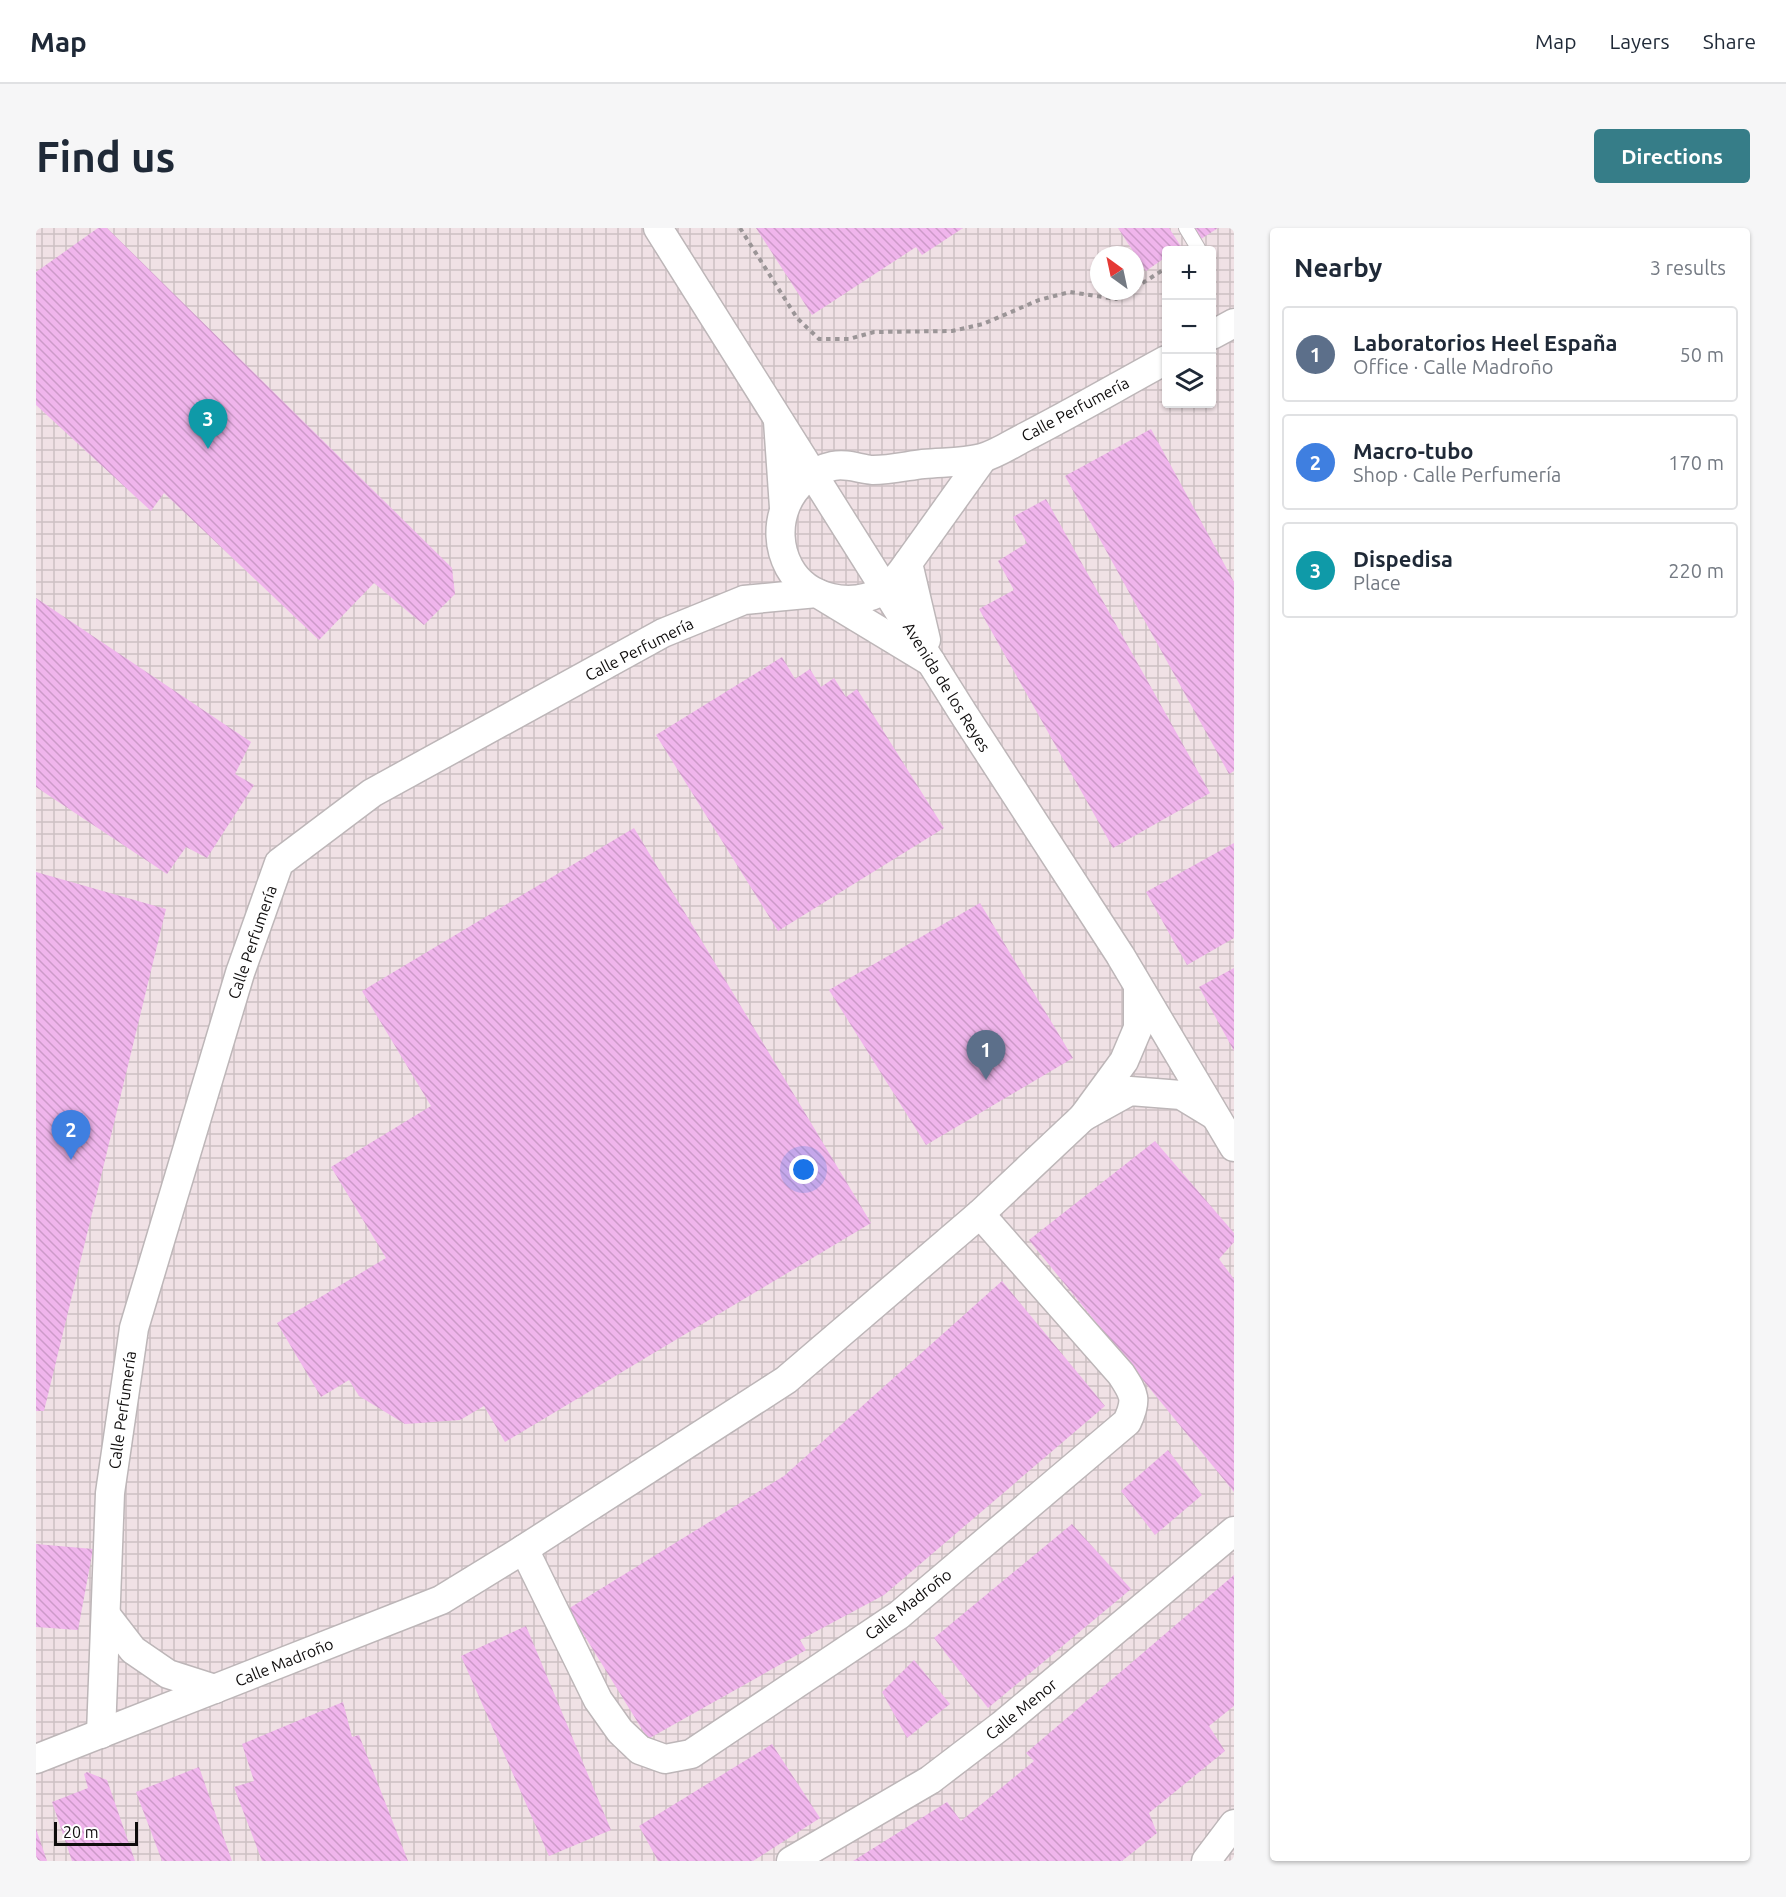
<!DOCTYPE html>
<html lang="en">
<head>
<meta charset="utf-8">
<style>
	body { margin:0; font-family:Ubuntu,sans-serif; background:#f6f6f7; color:#1f2937 }
	.controls { position:absolute; right:18px; top:18px; display:grid; overflow:hidden; border-radius:6px; box-shadow:0 2px 4px #0004 }
	.controls button { width:54px; height:54px; display:grid; place-items:center; padding:0; border:0; border-bottom:2px solid #e0e1e3; background:#fff; color:#1f2937; font:30px sans-serif }
	.compass { position:absolute; left:1054px; top:18px; width:54px; height:54px; border-radius:50%; background:#fff; box-shadow:0 2px 4px #0004; rotate:327deg }
	.scale { position:absolute; left:18px; bottom:15px; width:84px; box-sizing:border-box; padding-left:6px; border:3px solid #0f0d0d; border-top:0; font-size:16px; line-height:21px; white-space:nowrap; color:#0f0d0d; -webkit-text-stroke:4px #fff; paint-order:stroke }
	.you { position:absolute; left:768px; top:942px; width:21px; height:21px; margin:-15px; border:4px solid #fff; border-radius:50%; background:#1a73e8; box-shadow:0 0 0 9px #1a73e833 }
	.badge { display:grid; place-items:center; width:39px; height:39px; border-radius:50%; background:#367d88; color:#fff; font-size:20px; font-weight:700 }
	.pin { position:absolute; translate:-50% -50px; filter:drop-shadow(0 2px 3px #0008) }
	.pin::after { content:''; position:absolute; top:32px; width:21px; height:18px; background:inherit; clip-path:polygon(0 0,100% 0,50% 100%) }
	.list { margin:0; padding:0; list-style:none }
	h2 { display:flex; justify-content:space-between; align-items:center; height:78px; margin:0; padding:0 24px; font-size:26px }
	h2 small { font-size:20px; font-weight:400; color:#747a83 }
	.list li { display:grid; grid-template-columns:39px 1fr auto; gap:18px; align-items:center; box-sizing:border-box; height:96px; margin:0 12px 12px; padding:0 12px; border:2px solid #e0e1e3; border-radius:6px }
	.list b { display:block; font-size:22px; white-space:nowrap }
	.list p { margin:0; font-size:20px; white-space:nowrap; color:#747a83 }
	.list em { font-size:20px; font-style:normal; color:#747a83 }
	.icon { flex:none; width:33px; height:33px; fill:none; stroke:currentColor; stroke-width:2; stroke-linecap:round; stroke-linejoin:round }
	.map { position:relative; flex:none; width:1198px; height:1633px; overflow:hidden; border-radius:6px }
	header { display:flex; align-items:center; gap:36px; box-sizing:border-box; height:84px; padding:0 30px; background:#fff; border-bottom:2px solid #e0e1e3 }
	header strong { font-size:28px }
	nav { display:flex; gap:33px; margin-inline-start:auto; font-size:21px }
	.intro { display:flex; align-items:center; justify-content:space-between; box-sizing:border-box; height:144px; padding:0 36px }
	h1 { margin:0; font-size:42px }
	.button { padding:15px 27px; border-radius:6px; background:#367d88; color:#fff; font-size:21px; font-weight:700 }
	main { display:flex; gap:36px; padding:0 36px }
	aside { flex:1; background:#fff; border-radius:6px; box-shadow:0 2px 4px #0004 }
	.map>svg:first-child { display:block }
	.industrial { fill:url(#industrial-grid); fill-rule:evenodd }
	.building { fill:url(#building-back-hatch) }
	.lines { fill:none; stroke-linecap:round; stroke-linejoin:round }
	.lane-casing { stroke:#bdb6b8; stroke-width:16 }
	.street-casing { stroke:#bdb6b8; stroke-width:31 }
	.path { stroke:#9b9597; stroke-width:4; stroke-dasharray:4.5 4.5; stroke-linecap:butt }
	.lane { stroke:#fff; stroke-width:14 }
	.street { stroke:#fff; stroke-width:28 }
	.labels { text-anchor:middle; dominant-baseline:central; stroke-width:4.5; stroke-linejoin:round; paint-order:stroke }
	.street-label { font-size:16px; fill:#0f0d0d; stroke:#fff }
</style>
</head>
<body>
<header>
<strong>Map</strong>
<nav><a>Map</a><a>Layers</a><a>Share</a></nav>
</header>
<div class="intro"><h1>Find us</h1><a class="button">Directions</a></div>
<main>
<div class="map">
<svg width="1198" height="1633" viewBox="0 0 1198 1633">
	<defs>
		<pattern id="industrial-grid" width="8" height="8" patternUnits="userSpaceOnUse" patternTransform="scale(1.5)"><rect width="8" height="8" fill="#f0e1e5"/><path d="M0 4h8M4 0v8" fill="none" stroke="#cdc0c3"/></pattern>
		<pattern id="building-back-hatch" width="6" height="6" patternUnits="userSpaceOnUse" patternTransform="scale(1.5)"><rect width="6" height="6" fill="#f0b5ec"/><path d="M-1 5l2 2M0 0l6 6M5-1l2 2" fill="none" stroke="#cd9ac9"/></pattern>
	</defs>
	<rect width="100%" height="100%" fill="#f7eff1"/>
	<path class="industrial" d="M0,0H1198V1633H0ZM1130,22H1176V176H1130ZM1063,27H1099V63H1063Z"/>
	<g class="building">
		<polygon points="62,0 71,0 416,340 419,366 388,397 338,355 283,412 128,265 115,283 0,177 0,44"/>
		<polygon points="720,0 927,0 886,27 880,19 776,87"/>
		<polygon points="1082,0 1133,0 1146,20 1141,22 1130,22 1130,29 1110,43"/>
		<polygon points="1158,0 1182,0 1165,11"/>
		<polygon points="1115,201 1198,354 1198,543 1193,546 1029,248"/>
		<polygon points="1010,271 1174,565 1077,620 943,381 978,362 962,333 991,315 977,289"/>
		<polygon points="0,370 215,514 199,546 218,557 171,630 150,619 131,646 0,559"/>
		<polygon points="746,429 759,451 774,441 785,459 798,450 810,469 821,461 908,600 742,703 620,507"/>
		<polygon points="598,600 835,995 469,1214 448,1178 424,1192 369,1196 323,1168 313,1152 285,1169 241,1095 350,1030 295,939 395,878 326,763"/>
		<polygon points="1198,615 1198,710 1151,737 1110,664"/>
		<polygon points="0,644 130,681 8,1183 0,1183"/>
		<polygon points="944,675 1037,830 890,917 793,762"/>
		<polygon points="1198,740 1198,823 1163,759"/>
		<polygon points="1119,913 1198,1005 1198,1014 1183,1031 1198,1051 1198,1264 993,1012"/>
		<polygon points="966,1053 1069,1178 848,1367 764,1412 770,1422 612,1511 532,1381 748,1248"/>
		<polygon points="1132,1222 1166,1267 1119,1307 1085,1263"/>
		<polygon points="1036,1296 1095,1361 952,1480 898,1410"/>
		<polygon points="0,1316 57,1321 42,1402 0,1399"/>
		<polygon points="1198,1347 1198,1478 1173,1498 1189,1523 1113,1585 1121,1605 1086,1633 817,1633 911,1574 925,1593 998,1533 990,1525"/>
		<polygon points="490,1398 575,1602 513,1628 425,1428"/>
		<polygon points="878,1432 914,1476 871,1510 846,1464"/>
		<polygon points="307,1474 316,1509 323,1507 372,1633 226,1633 198,1559 218,1553 206,1516"/>
		<polygon points="736,1516 784,1590 717,1633 622,1633 603,1598"/>
		<polygon points="163,1539 196,1633 126,1633 100,1564"/>
		<polygon points="51,1544 71,1552 99,1633 36,1633 16,1574 52,1560 48,1546"/>
		<polygon points="0,1601 11,1633 0,1633"/>
	</g>
	<g class="lines">
		<g class="lane-casing">
			<polyline id="lane" points="1150,0 1162,20"/>
		</g>
		<g class="street-casing">
			<g id="street">
				<polyline points="622,0 927,485 1084,727 1198,919"/>
				<polyline points="1176,107 1198,95"/>
				<polyline points="742,193 748,280"/>
				<path d="M872,335C865,345 858,355 848,362C816,381 771,372 753,339C732,300 751,248 797,238C811,235 823,241 837,242C853,242 871,238 887,236C906,234 927,235 946,230C961,226 977,215 991,208C1038,184 1084,157 1130,132"/>
				<polyline points="890,412 872,335 947,230"/>
				<polyline points="1102,760 1102,800 1088,833 1047,889 1094,863 1145,867 1178,887"/>
				<path d="M488,1321L562,1472L584,1503L604,1522L629,1531L655,1526L863,1387L1091,1194C1102,1171 1098,1166 1085,1146L944,986"/>
				<polyline points="70,1387 97,1422 132,1446 179,1461"/>
				<polyline points="65,1506 74,1265 98,1100 204,745 243,635 336,565 627,405 708,372 781,365 895,434"/>
				<polyline points="0,1531 405,1372 488,1321 750,1152 944,986 1047,889"/>
				<polyline points="755,1633 894,1552 966,1497 1198,1303"/>
				<polyline points="1170,1633 1198,1596"/>
			</g>
		</g>
		<g class="path">
			<polyline points="704,0 761,90 783,111 813,111 838,104 916,103 947,96 1003,72 1034,64 1080,71 1093,63"/>
			<polyline points="1099,60 1130,40"/>
		</g>
		<use href="#lane" class="lane"/>
		<use href="#street" class="street"/>
	</g>
	<g class="labels">
		<g class="street-label">
			<text transform="translate(1039 181) rotate(-28)">Calle Perfumería</text>
			<text transform="translate(603 421) rotate(-27)">Calle Perfumería</text>
			<text transform="translate(911 459) rotate(58)">Avenida de los Reyes</text>
			<text transform="translate(216 714) rotate(-71)">Calle Perfumería</text>
			<text transform="translate(86 1182) rotate(-82)">Calle Perfumería</text>
			<text transform="translate(872 1376) rotate(-38)">Calle Madroño</text>
			<text transform="translate(248 1434) rotate(-22)">Calle Madroño</text>
			<text transform="translate(985 1481) rotate(-39)">Calle Menor</text>
		</g>
	</g>
</svg>
<div class="controls">
<button>+</button>
<button>−</button>
<button><svg class="icon" aria-label="layers" viewBox="0 0 24 24"><path d="M12 4l9 5-9 5-9-5zM3 14l9 5 9-5"/></svg></button>
</div>
<svg class="compass" viewBox="-18 -18 36 36"><path d="M0-13l5 13h-10z" fill="#e53935"/><path d="M0 13l5-13h-10z" fill="#747a83"/></svg>
<div class="scale">20 m</div>
<div class="you"></div>
<div class="pin badge" style="left:950px;top:852px;background:#5c6f8a">1</div>
<div class="pin badge" style="left:35px;top:932px;background:#3f7fe0">2</div>
<div class="pin badge" style="left:172px;top:221px;background:#0f9aa8">3</div>
</div>
<aside>
<h2>Nearby<small>3 results</small></h2>
<ul class="list">
<li><span class="badge" style="background:#5c6f8a">1</span><div><b>Laboratorios Heel España</b><p>Office · Calle Madroño</p></div><em>50 m</em></li>
<li><span class="badge" style="background:#3f7fe0">2</span><div><b>Macro-tubo</b><p>Shop · Calle Perfumería</p></div><em>170 m</em></li>
<li><span class="badge" style="background:#0f9aa8">3</span><div><b>Dispedisa</b><p>Place</p></div><em>220 m</em></li>
</ul>
</aside>
</main>
</body>
</html>
